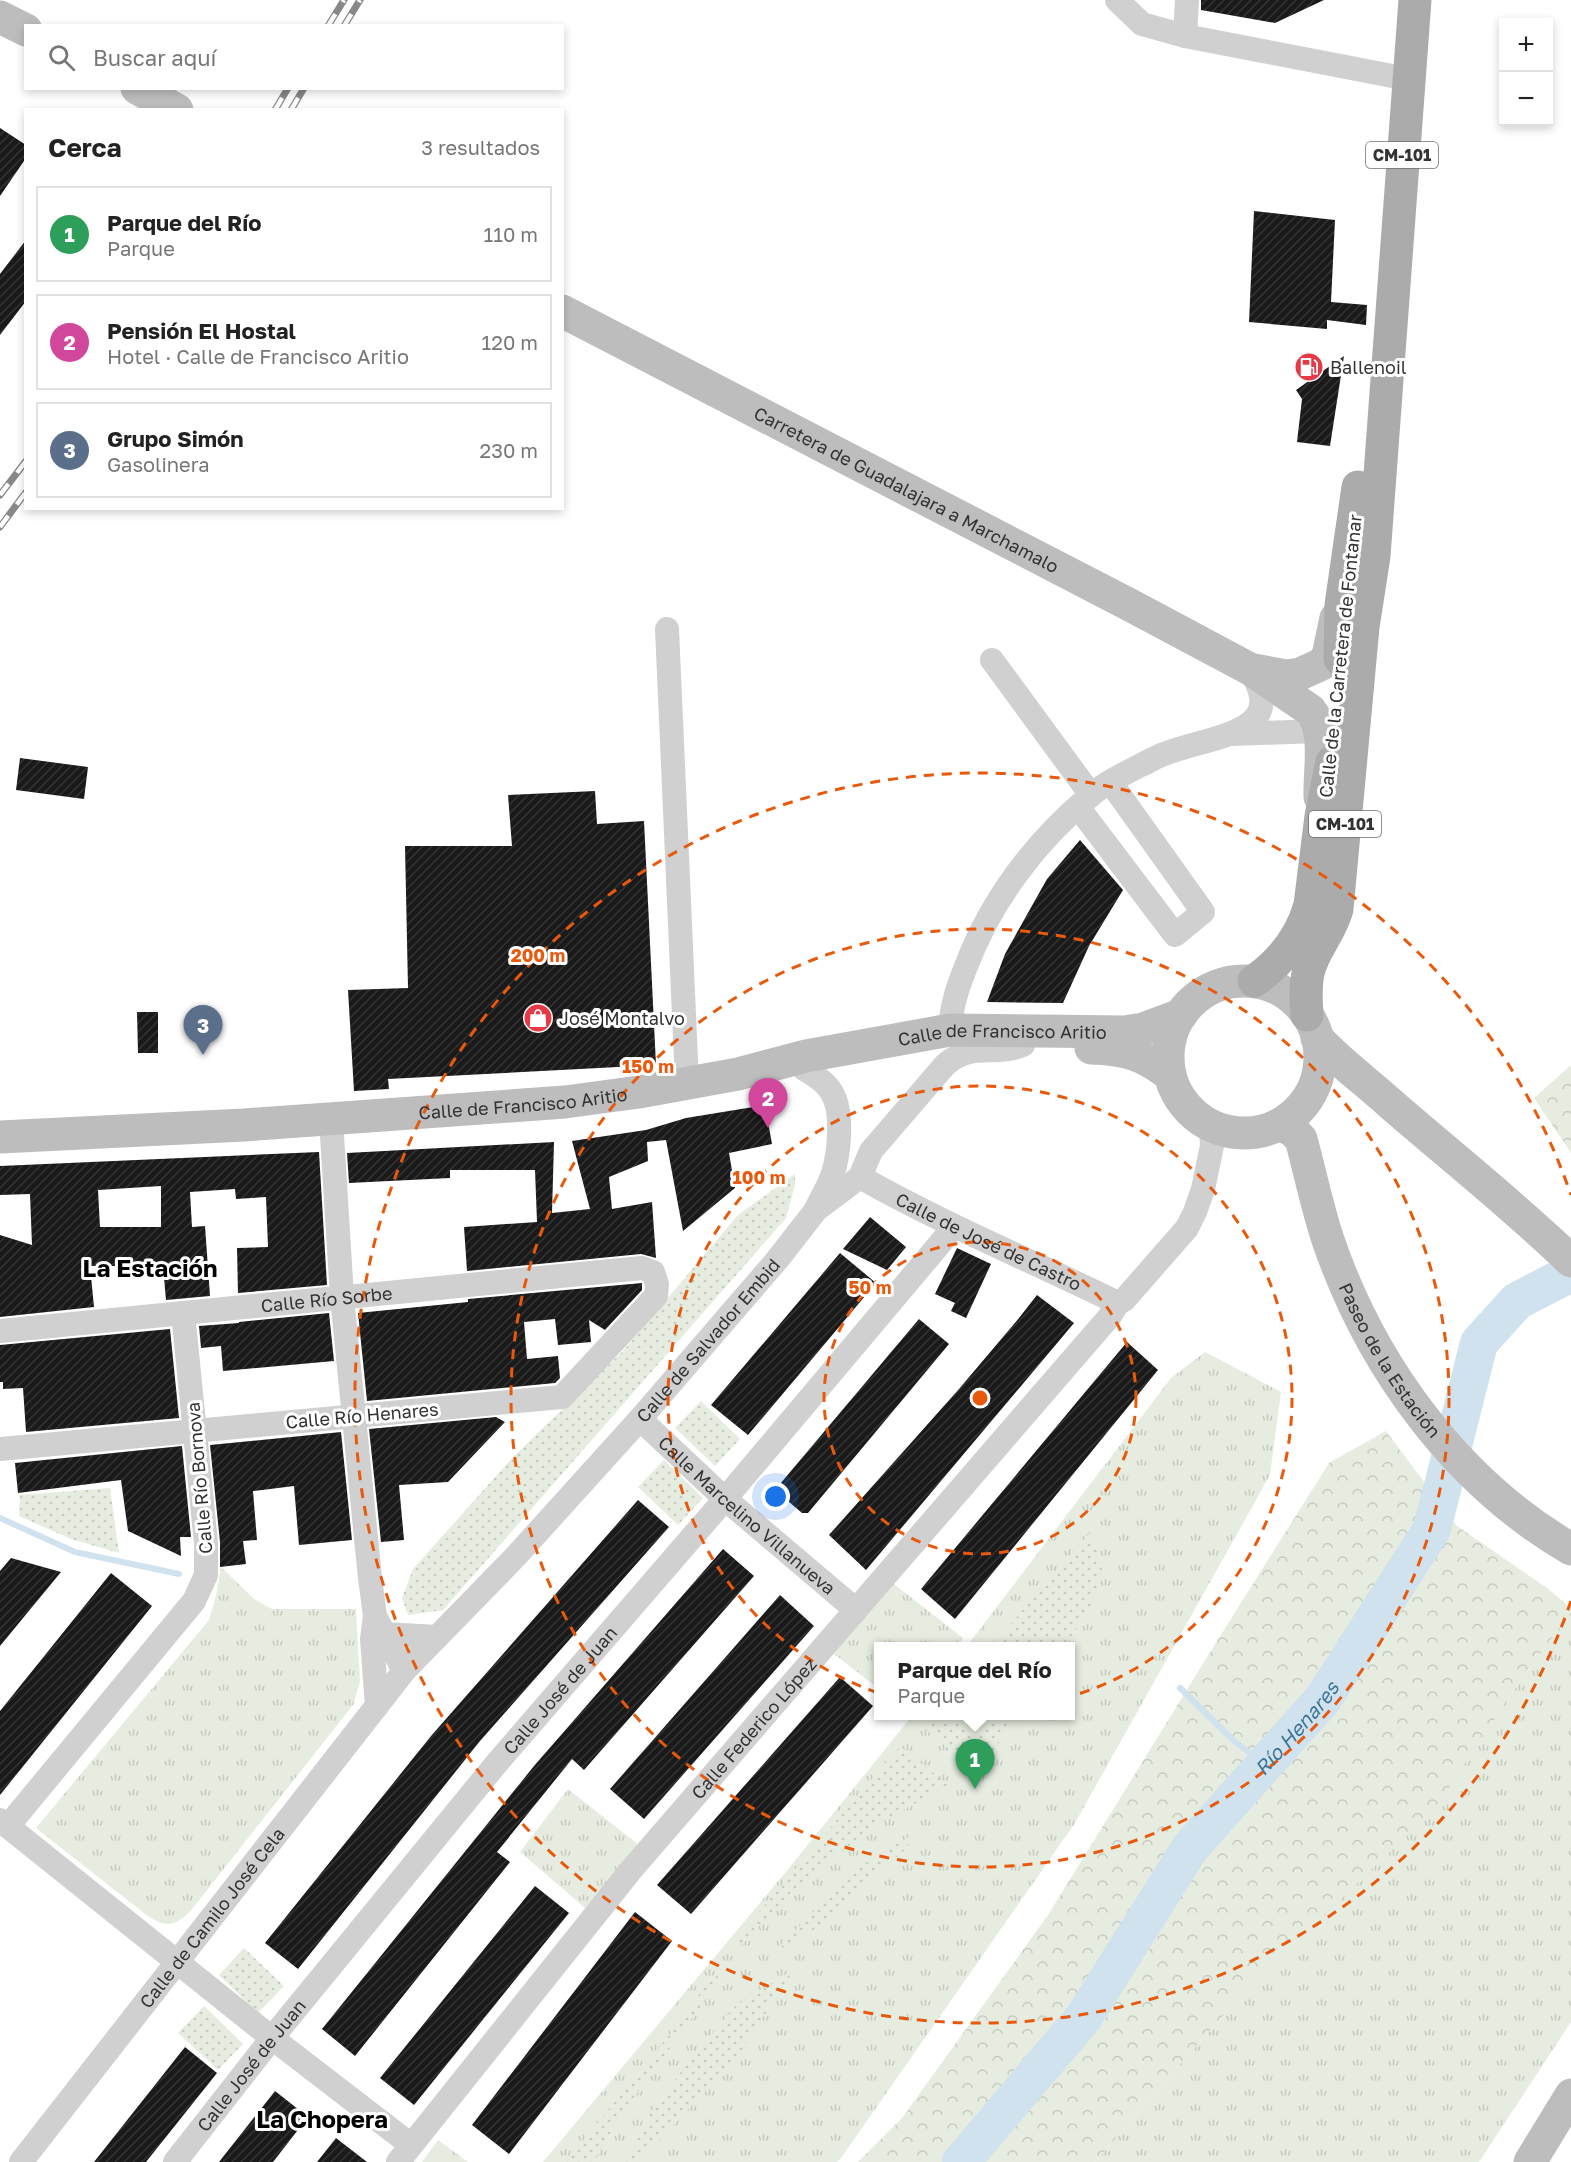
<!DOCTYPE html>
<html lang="es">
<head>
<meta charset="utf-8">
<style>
	body { margin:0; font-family:"Golos Text",sans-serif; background:#f6f6f6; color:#222 }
	.controls { position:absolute; right:18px; top:18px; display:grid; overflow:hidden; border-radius:0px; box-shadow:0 3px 9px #0003 }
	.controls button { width:54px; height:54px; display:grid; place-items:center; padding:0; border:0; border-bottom:2px solid #e0e0e0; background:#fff; color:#222; font:30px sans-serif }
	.you { position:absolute; left:776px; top:1497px; width:21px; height:21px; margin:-15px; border:4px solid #fff; border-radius:50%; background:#1a73e8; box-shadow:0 0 0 9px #1a73e833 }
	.badge { display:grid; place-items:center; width:39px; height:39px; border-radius:50%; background:#111827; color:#fff; font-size:20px; font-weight:700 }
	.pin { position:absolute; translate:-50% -50px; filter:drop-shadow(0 2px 3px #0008) }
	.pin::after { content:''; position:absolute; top:32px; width:21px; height:18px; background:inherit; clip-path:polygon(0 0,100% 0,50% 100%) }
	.popup { position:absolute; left:874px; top:1642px; width:201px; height:78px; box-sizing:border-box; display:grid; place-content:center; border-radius:0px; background:#fff; filter:drop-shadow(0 2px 4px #0005); font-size:20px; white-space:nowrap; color:#767676 }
	.popup b { font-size:22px; color:#222 }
	.popup::after { content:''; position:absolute; left:50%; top:100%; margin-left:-12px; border:12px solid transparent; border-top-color:#fff }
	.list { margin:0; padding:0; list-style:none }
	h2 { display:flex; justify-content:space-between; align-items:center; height:78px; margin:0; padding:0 24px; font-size:26px }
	h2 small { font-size:20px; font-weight:400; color:#767676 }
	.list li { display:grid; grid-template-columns:39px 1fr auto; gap:18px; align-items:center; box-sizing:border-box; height:96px; margin:0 12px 12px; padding:0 12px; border:2px solid #e0e0e0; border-radius:0px }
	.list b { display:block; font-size:22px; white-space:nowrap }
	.list p { margin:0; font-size:20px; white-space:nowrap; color:#767676 }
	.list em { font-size:20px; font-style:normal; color:#767676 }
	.icon { flex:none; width:33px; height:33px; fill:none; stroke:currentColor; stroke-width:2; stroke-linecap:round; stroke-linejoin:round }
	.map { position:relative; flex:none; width:1571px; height:2162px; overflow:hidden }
	.search { position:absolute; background:#fff; box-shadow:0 3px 9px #0003; left:24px; top:24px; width:540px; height:66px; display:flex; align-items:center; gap:15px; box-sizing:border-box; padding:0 21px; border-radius:0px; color:#767676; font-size:22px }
	.panel { position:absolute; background:#fff; box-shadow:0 3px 9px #0003; left:24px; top:108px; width:540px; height:402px; border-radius:0px }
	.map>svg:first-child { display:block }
	.grass { fill:url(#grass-tufts) }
	.forest { fill:url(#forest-crowns) }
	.garden { fill:url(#garden-dots) }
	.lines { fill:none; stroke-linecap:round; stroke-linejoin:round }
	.stream { stroke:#cfe2ee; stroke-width:6 }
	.river { stroke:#cfe2ee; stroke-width:38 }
	.building { fill:url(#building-hatch); fill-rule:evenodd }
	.street { stroke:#d0d0d0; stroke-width:24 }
	.secondary { stroke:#bdbdbd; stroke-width:33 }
	.primary { stroke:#ababab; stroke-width:33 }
	.rail-casing { stroke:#888; stroke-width:7 }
	.rail { stroke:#fff; stroke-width:4.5; stroke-dasharray:14; stroke-linecap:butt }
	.ring { fill:none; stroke:#e8590c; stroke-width:3; stroke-dasharray:10 8 }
	.labels { text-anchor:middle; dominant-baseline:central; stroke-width:6; stroke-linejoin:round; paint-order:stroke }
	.shield { fill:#fff; stroke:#707070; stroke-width:1.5 }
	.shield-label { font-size:16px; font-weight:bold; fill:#333 }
	.poi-label { font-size:18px; fill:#333; stroke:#fff; text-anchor:start }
	.street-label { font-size:18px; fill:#333; stroke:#fff }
	.water-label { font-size:20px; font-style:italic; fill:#3f7597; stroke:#fff }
	.district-label { font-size:24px; font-weight:bold; fill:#000; stroke:#fff }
	.centre { fill:#e8590c; stroke:#fff; stroke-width:3 }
	.ring-label { font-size:18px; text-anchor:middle; font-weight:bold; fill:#e8590c; stroke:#fff; stroke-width:6; stroke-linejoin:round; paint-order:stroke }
</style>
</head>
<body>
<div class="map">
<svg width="1571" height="2162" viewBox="0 0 1571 2162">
	<defs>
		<pattern id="grass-tufts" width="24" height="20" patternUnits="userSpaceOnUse" patternTransform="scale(1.5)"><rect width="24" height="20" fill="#e6ecdf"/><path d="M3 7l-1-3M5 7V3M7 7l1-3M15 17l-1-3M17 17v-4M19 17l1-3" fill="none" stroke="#c6cbc0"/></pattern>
		<pattern id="forest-crowns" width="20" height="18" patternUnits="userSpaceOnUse" patternTransform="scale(1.5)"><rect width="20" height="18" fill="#e6ecdf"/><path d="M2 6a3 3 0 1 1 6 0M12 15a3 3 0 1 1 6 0" fill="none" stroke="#c6cbc0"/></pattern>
		<pattern id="garden-dots" width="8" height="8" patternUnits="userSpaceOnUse" patternTransform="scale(1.5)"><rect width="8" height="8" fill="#e6ecdf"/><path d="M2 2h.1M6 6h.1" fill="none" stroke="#c6cbc0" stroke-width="1.8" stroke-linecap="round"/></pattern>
		<pattern id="building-hatch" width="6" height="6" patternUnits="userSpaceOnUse" patternTransform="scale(1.5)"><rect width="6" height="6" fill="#1a1a1a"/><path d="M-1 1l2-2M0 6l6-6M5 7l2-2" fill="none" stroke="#333"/></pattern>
	</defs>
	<rect width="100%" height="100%" fill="#fff"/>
	<g class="grass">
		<polygon points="1205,1352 1281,1392 1270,1475 1075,1823 841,2158 837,2162 543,2162 789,1868 912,1716 1071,1716 1071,1646 967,1646 1171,1378"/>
		<path d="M221,1567L254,1599L272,1609H356L360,1682L353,1705L192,1909C177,1925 168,1929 149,1917L36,1828L209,1620L216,1596Z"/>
		<polygon points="890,1581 963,1638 957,1646 879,1646 879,1689 834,1654"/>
		<polygon points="1571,1612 1571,2022 1479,2162 1095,2162 1233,2004 1509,1697"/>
		<polygon points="568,1789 640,1846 585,1908 520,1852"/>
		<polygon points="438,2140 468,2162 422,2162"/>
	</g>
	<g class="forest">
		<polygon points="1571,1065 1571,1153 1534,1098"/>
		<polygon points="1386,1431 1457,1526 1547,1588 1571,1608 1571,1612 1509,1697 1437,1806 1233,2004 1095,2162 858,2162 902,2118 1048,1915 1217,1641 1329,1463"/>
	</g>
	<g class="garden">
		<polygon points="795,1174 795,1185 786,1218 443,1610 408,1615 402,1598 413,1569 515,1455 623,1351 738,1215"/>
		<polygon points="701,1401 740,1439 715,1466 675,1428"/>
		<polygon points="664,1460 703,1498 678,1525 638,1487"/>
		<polygon points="110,1488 119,1553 71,1539 19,1516 20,1495"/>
		<polygon points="1091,1531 1102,1568 1093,1603 1066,1646 992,1646"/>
		<polygon points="933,1716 1019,1716 977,1772 923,1727"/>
		<polygon points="900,1746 948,1785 871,1828 792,1891 740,1947 731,1945"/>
		<polygon points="924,1827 901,1854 878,1870 822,1925 773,1953 856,1869"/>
		<polygon points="244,1948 284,1986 258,2013 219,1975"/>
		<polygon points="796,1967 735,2060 638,2162 626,2162 656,2103 733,2008"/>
		<polygon points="716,1972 719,1981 618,2119 594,2162 566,2162 670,2034"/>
		<polygon points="204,2006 243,2044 218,2070 178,2033"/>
	</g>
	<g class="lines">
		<g class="stream">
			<polyline points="0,1518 75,1552 179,1574"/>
			<polyline points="1180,1688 1233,1740 1264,1764"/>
		</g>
		<path class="river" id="s1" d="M961,2162L1084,2017L1190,1848L1323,1699L1432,1529L1479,1343L1517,1301L1571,1273"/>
	</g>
	<g class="building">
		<polygon points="1201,0 1324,0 1275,23 1201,10"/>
		<polygon points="0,128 26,145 26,158 0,196"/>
		<polygon points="1254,211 1335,220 1331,302 1367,305 1366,325 1327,320 1327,329 1249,322"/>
		<polygon points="26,240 26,301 0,335 0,274"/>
		<polygon points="1344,356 1330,446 1297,442 1302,399 1296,390"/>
		<polygon points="20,758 88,767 84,799 16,790"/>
		<polygon points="595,791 597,824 644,821 656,1065 388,1079 389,1089 354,1091 348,990 408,988 405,846 512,846 508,795"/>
		<polygon points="1080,840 1123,890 1089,946 1063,1003 987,1002 1005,954 1047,879"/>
		<polygon points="137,1012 158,1012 158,1053 138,1053"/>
		<polygon points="765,1105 772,1144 729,1153 735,1188 683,1231 666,1140 647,1142 648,1161 609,1177 612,1209 652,1202 656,1258 641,1254 467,1271 464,1227 537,1222 535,1170 450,1170 450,1178 349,1183 347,1153 554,1142 552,1213 590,1209 572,1141 646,1130 686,1118"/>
		<path d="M319,1152L327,1285L238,1293L237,1248L268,1247L266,1197L236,1199L235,1189L190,1192L192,1227L205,1226L210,1296L166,1300L163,1266H90L94,1307L0,1317V1235L32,1245L30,1194L0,1195V1166ZM161,1186V1227H100L98,1190Z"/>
		<polygon points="870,1217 906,1247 887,1270 843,1249"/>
		<polygon points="957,1248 991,1264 966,1318 951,1311 955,1303 935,1294"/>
		<polygon points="840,1253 876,1283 748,1435 711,1405"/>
		<polygon points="642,1283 642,1290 605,1330 589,1320 591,1342 558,1345 555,1319 524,1322 527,1359 558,1356 560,1378 555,1383 367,1401 358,1313 468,1302 468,1299"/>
		<polygon points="1037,1295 1074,1323 866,1570 829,1535 959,1389 1019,1318"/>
		<polygon points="329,1313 334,1361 223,1371 221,1346 201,1348 199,1326 239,1323 239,1322"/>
		<polygon points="919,1319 949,1344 808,1513 802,1513 775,1490"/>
		<polygon points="170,1329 179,1418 26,1432 23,1388 3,1389 3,1382 0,1382 0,1345"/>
		<polygon points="1127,1342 1158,1370 955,1619 921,1589"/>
		<polygon points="496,1417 505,1422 448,1482 399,1485 404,1540 381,1542 369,1429"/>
		<polygon points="341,1432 352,1540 299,1545 294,1486 253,1491 257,1540 243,1541 246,1564 220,1567 220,1542 210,1445"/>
		<polygon points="182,1446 191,1537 180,1537 181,1556 128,1531 121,1480 18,1493 15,1463"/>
		<polygon points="638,1500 669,1527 480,1741 298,1969 265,1943 431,1736"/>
		<polygon points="723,1549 754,1576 584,1770 572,1759 497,1852 510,1862 355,2056 322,2029 534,1766"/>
		<polygon points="11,1558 61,1572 0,1646 0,1571"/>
		<polygon points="111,1573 152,1606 0,1795 0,1711"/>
		<polygon points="780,1595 814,1626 644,1819 610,1789"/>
		<polygon points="840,1677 873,1706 691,1914 657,1885"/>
		<polygon points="535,1886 569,1913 414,2105 380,2078"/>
		<polygon points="635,1912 672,1941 509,2154 472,2125"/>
		<polygon points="185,2047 217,2073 146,2162 94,2162"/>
		<polygon points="275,2091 308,2117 273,2162 219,2162"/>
		<polygon points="336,2138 367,2162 317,2162"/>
	</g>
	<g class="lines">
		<g class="street">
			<polyline points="1117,0 1142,24 1185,36 1408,79"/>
			<polyline points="1185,36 1187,0"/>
			<polyline points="667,629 687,1083"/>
			<polyline points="992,660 1091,795"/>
			<polyline points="1231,734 1319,731"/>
			<polyline points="1078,807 1175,935 1203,912 1111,783"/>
			<path d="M950,1030C951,1006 958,986 967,964C992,899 1036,841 1090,796C1107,781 1132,770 1153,759C1180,744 1228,741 1251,722C1270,707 1259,686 1250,669"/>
			<path d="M804,1069C815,1075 826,1082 832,1093C844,1113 839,1156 832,1176C828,1187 822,1197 817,1207"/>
			<polyline points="331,1119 342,1297 370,1578 375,1616 404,1671"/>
			<path id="s2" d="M860,1177C943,1224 1032,1261 1118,1303"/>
			<polyline points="1118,1303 1124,1300 1187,1228 1195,1212 1203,1189 1212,1146 1211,1131 1207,1123"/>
			<path id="s3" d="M0,1331L642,1268L653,1272L657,1284L656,1296L562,1397L0,1449"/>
			<path id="s4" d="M640,1419L725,1499L856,1610"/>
			<polyline points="375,1616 372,1639 377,1706"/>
			<polyline points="384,1634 437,1637"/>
			<polyline points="0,1820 272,2038 411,2145"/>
			<polyline points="8,1826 194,1601 206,1575 206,1543 183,1313"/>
			<path id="s5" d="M21,2162L404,1671L517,1555L640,1419L777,1260L816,1210L860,1177L871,1151L945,1065C972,1041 994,1057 1023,1045"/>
			<path id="s6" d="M175,2162L272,2038L496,1764L725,1499L954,1227"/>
			<path id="s7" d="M398,2162L631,1870L1110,1316L1118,1303"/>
		</g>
		<g class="secondary">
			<polyline points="0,17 26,30"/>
			<polyline points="137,88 177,110"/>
			<path id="s8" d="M562,311L1130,605L1250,669L1310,710C1328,731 1319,770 1320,797"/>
			<polyline points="1254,670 1286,676 1300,674 1322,664 1328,656 1336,618"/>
			<circle cx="1244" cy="1057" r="76"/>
			<path d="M1317,1038C1340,1063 1367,1082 1392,1105C1452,1157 1514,1206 1571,1261"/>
			<path d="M1091,1048C1126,1049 1143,1054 1170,1075"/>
			<path id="s9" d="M1280,1125L1292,1130L1301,1139C1310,1172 1317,1207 1328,1240C1371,1366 1456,1482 1571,1549"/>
			<path id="s10" d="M0,1137L244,1125L565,1102L639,1092L738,1074L806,1056L950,1030L1125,1032L1143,1029L1181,1015"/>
			<polyline points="1530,2162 1571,2095"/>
		</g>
		<g class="primary">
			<polyline points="1340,659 1341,605 1358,487"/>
			<path d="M1254,981C1280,963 1301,937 1310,905L1321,816L1332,762"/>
			<path d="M1307,1015C1306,1001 1305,987 1308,973C1313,950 1331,932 1337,909L1363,627L1374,556L1415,0"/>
		</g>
		<g class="rail-casing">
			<g id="rail">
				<polyline points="328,26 344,0"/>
				<polyline points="344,26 360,0"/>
				<polyline points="275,110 288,88"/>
				<polyline points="291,110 304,88"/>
				<polyline points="0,495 26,461"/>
				<polyline points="0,527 26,492"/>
			</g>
		</g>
		<use href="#rail" class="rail"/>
	</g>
	<g class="ring">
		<circle cx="980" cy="1398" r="156"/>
		<circle cx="980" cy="1398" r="312"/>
		<circle cx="980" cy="1398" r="469"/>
		<path d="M1571 1601A625 625 0 1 1 1571 1195"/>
	</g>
	<defs>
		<g id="fuel-disc" transform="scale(1.5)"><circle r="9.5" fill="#e63946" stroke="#fff"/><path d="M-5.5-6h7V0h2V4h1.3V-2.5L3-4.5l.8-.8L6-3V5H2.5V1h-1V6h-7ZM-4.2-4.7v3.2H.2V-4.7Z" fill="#fff"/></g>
		<g id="shop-disc" transform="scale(1.5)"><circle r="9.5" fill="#e63946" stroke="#fff"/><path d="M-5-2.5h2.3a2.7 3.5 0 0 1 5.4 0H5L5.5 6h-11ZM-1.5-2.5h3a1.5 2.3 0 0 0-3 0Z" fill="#fff"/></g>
	</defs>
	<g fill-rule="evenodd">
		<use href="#fuel-disc" x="1309" y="367"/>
		<use href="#shop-disc" x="538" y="1018"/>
	</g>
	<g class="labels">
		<g class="shield">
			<rect x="1366" y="142" width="72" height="26" rx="4.5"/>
			<rect x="1309" y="811" width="72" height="26" rx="4.5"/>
		</g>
		<g class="shield-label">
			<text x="1402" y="155">CM-101</text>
			<text x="1345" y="824">CM-101</text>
		</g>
		<g class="poi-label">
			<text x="1330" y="367">Ballenoil</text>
			<text x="559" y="1018">José Montalvo</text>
		</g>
		<g class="street-label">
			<text stroke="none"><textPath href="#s8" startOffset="388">Carretera de Guadalajara a Marchamalo</textPath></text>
			<text transform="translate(1340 656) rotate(-84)">Calle de la Carretera de Fontanar</text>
			<text stroke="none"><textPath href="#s10" startOffset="1010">Calle de Francisco Aritio</textPath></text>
			<text stroke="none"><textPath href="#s10" startOffset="524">Calle de Francisco Aritio</textPath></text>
			<text stroke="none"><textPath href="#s2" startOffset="144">Calle de José de Castro</textPath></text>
			<text stroke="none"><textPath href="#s3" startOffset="328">Calle Río Sorbe</textPath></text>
			<text stroke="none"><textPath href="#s5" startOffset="1072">Calle de Salvador Embid</textPath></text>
			<text stroke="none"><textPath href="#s9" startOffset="266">Paseo de la Estación</textPath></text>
			<text transform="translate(362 1415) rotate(-5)">Calle Río Henares</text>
			<text transform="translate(199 1478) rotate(-95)">Calle Río Bornova</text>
			<text stroke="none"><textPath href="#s4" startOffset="144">Calle Marcelino Villanueva</textPath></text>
			<text stroke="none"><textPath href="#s6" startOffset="609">Calle José de Juan</textPath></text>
			<text stroke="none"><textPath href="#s7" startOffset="561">Calle Federico López</textPath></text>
			<text stroke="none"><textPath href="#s5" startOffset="310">Calle de Camilo José Cela</textPath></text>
			<text stroke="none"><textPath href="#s6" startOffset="123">Calle José de Juan</textPath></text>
		</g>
		<g class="water-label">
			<text stroke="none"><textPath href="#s1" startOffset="550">Río Henares</textPath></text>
		</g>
		<g class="district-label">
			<text x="150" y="1267">La Estación</text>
			<text x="322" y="2118">La Chopera</text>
		</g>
	</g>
	<circle cx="980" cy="1398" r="9" class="centre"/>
	<g class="ring-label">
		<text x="538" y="962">200 m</text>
		<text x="648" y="1073">150 m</text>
		<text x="759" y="1184">100 m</text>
		<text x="870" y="1294">50 m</text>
	</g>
</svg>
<div class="controls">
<button>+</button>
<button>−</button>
</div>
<div class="you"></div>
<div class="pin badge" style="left:975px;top:1789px;background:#2e9e5b">1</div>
<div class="popup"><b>Parque del Río</b>Parque</div>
<div class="pin badge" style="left:768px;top:1128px;background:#d1479c">2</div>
<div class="pin badge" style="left:203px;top:1055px;background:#5c6f8a">3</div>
<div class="search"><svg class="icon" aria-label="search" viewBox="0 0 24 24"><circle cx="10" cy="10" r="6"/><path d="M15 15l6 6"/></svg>Buscar aquí</div>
<section class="panel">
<h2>Cerca<small>3 resultados</small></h2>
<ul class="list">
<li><span class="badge" style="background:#2e9e5b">1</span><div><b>Parque del Río</b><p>Parque</p></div><em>110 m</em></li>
<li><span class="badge" style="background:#d1479c">2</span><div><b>Pensión El Hostal</b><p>Hotel · Calle de Francisco Aritio</p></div><em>120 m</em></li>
<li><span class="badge" style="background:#5c6f8a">3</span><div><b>Grupo Simón</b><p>Gasolinera</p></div><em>230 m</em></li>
</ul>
</section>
</div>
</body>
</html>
